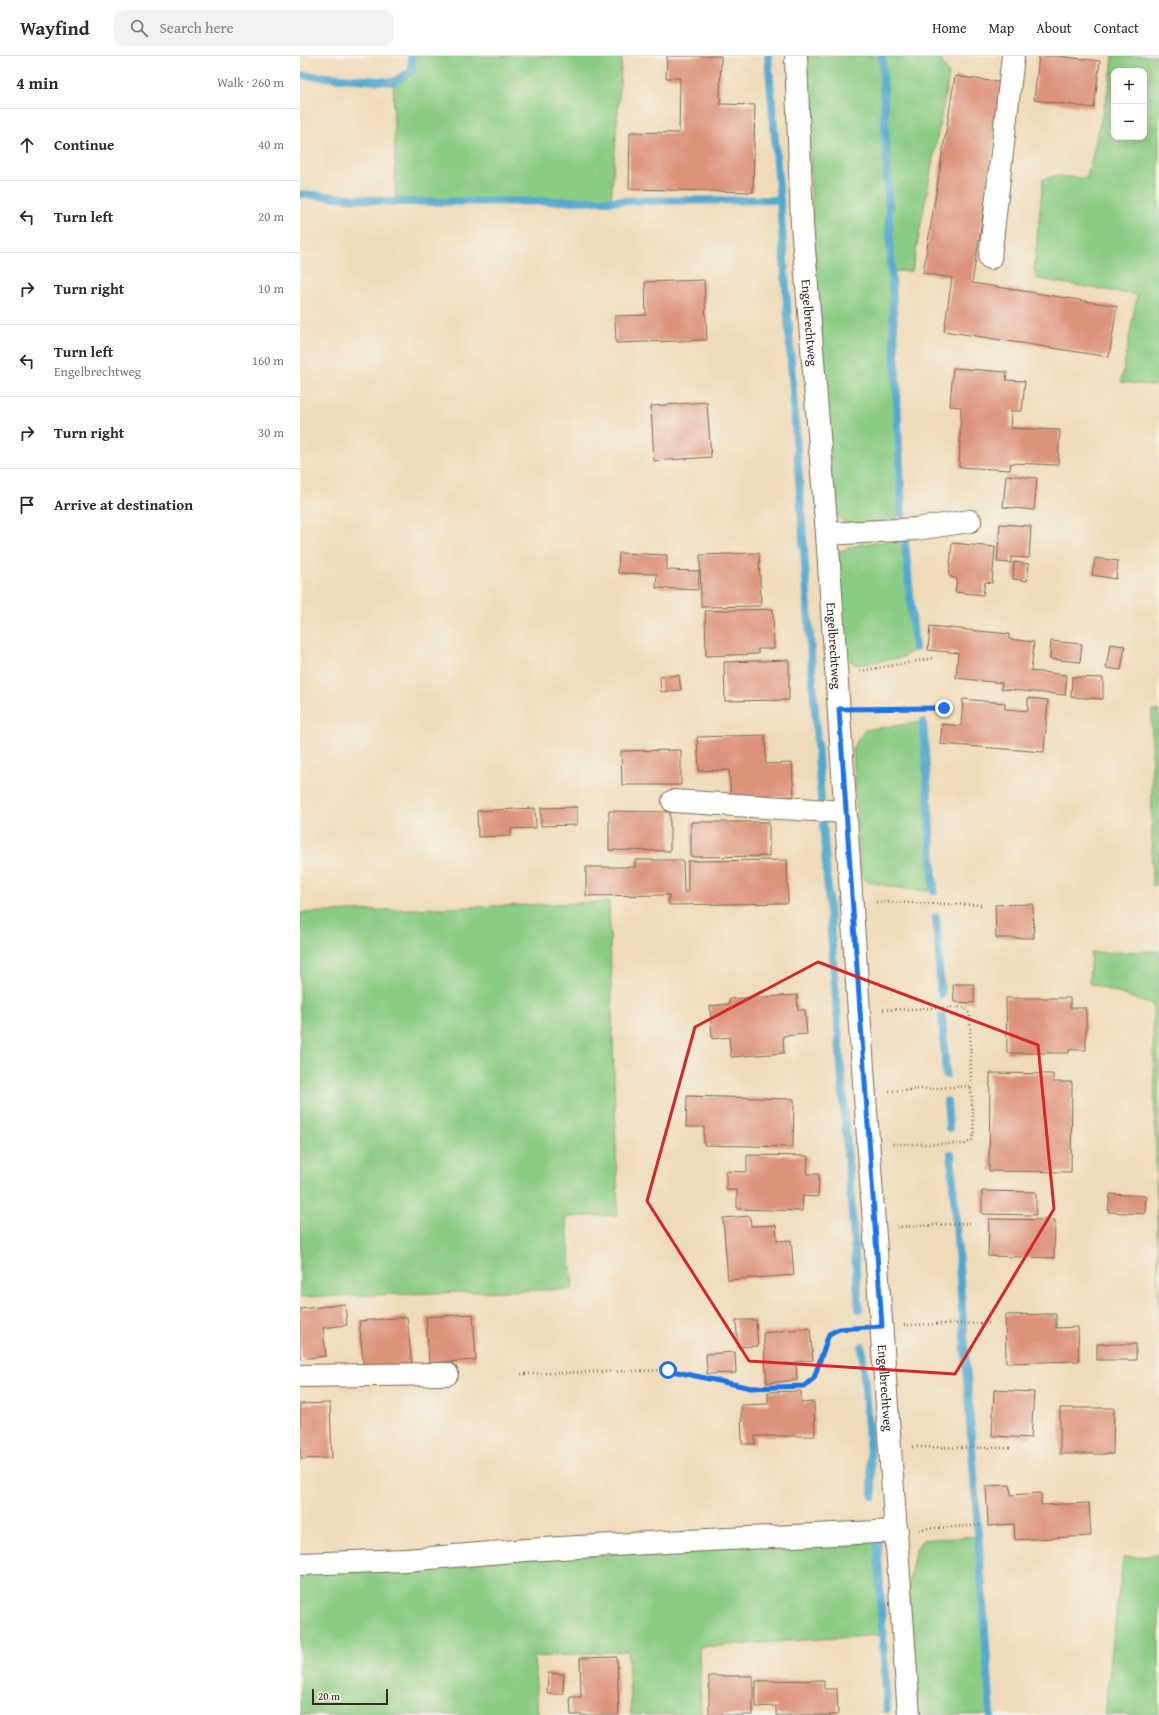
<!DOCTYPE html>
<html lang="en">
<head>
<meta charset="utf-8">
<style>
	body { margin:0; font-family:"Gentium Book Plus",serif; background:#f2f2f3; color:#2b2b33 }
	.controls { position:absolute; right:12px; top:12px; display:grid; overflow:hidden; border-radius:8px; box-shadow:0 2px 10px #0003 }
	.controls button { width:36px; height:36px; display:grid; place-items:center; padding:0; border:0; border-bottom:1px solid #e1e1e2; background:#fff; color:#2b2b33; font:20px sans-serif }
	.scale { position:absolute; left:12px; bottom:10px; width:76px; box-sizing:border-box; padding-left:4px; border:2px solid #3b2a1e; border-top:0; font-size:11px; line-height:14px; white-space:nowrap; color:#3b2a1e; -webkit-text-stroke:3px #f7f3e8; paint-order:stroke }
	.stop { position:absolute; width:12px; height:12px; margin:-9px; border:3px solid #1a73e8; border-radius:50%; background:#fff }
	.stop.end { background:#1a73e8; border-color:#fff; box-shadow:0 1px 4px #0008 }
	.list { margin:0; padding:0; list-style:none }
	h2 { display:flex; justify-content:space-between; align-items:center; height:52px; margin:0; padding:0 16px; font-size:17px }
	h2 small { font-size:13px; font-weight:400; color:#7c7c81 }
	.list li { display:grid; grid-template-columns:26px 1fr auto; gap:12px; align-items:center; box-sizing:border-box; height:72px; padding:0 16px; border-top:1px solid #e1e1e2 }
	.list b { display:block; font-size:15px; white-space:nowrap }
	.list p { margin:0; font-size:13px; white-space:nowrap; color:#7c7c81 }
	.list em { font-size:13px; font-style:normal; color:#7c7c81 }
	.icon { flex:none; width:22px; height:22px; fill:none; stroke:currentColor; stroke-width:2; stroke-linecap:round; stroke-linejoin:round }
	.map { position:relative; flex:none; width:859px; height:1659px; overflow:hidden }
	header { display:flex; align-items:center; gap:24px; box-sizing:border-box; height:56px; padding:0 20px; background:#fff; border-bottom:1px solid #e1e1e2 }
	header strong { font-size:19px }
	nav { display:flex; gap:22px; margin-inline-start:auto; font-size:14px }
	.search { width:280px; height:36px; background:#f2f2f3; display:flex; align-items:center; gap:10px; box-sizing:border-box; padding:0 14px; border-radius:12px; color:#7c7c81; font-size:15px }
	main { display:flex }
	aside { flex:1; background:#fff }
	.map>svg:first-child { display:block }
	.green { fill:#8bcc83; stroke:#637b50; fill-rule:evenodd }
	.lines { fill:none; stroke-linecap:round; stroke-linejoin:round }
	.stream { stroke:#52a8ce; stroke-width:8 }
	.building { fill:#dd937a }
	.minor-casing { stroke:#7a6854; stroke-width:24 }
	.path { stroke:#7a6854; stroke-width:2.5; stroke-dasharray:1 3; stroke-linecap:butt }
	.minor { stroke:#fff; stroke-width:22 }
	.route { stroke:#1a73e8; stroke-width:5 }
	.marked { fill:none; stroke:#d62828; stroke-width:3; stroke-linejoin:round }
	.labels { text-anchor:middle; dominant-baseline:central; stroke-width:4; stroke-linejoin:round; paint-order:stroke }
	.street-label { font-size:13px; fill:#3b2a1e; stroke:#f7f3e8 }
</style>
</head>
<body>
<header>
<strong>Wayfind</strong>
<div class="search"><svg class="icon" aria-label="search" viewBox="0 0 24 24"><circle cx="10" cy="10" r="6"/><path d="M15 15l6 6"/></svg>Search here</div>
<nav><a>Home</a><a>Map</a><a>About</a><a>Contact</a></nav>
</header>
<main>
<aside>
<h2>4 min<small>Walk · 260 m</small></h2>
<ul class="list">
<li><svg class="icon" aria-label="ahead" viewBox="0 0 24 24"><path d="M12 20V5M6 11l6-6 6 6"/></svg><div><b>Continue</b></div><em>40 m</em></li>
<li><svg class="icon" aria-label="left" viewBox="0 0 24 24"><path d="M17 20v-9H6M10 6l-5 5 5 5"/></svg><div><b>Turn left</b></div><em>20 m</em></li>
<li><svg class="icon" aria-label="right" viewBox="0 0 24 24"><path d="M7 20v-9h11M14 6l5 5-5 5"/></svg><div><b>Turn right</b></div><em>10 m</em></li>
<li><svg class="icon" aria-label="left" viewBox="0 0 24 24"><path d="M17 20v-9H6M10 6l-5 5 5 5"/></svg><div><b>Turn left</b><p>Engelbrechtweg</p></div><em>160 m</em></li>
<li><svg class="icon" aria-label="right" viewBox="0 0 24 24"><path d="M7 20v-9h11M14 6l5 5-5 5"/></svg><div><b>Turn right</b></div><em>30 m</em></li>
<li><svg class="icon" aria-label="arrive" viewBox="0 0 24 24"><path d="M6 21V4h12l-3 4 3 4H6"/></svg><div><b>Arrive at destination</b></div></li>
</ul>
</aside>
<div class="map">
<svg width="859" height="1659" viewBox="0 0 859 1659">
	<rect width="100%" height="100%" fill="#f7f3e8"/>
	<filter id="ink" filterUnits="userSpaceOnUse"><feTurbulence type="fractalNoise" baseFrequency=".025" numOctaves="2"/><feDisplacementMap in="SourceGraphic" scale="8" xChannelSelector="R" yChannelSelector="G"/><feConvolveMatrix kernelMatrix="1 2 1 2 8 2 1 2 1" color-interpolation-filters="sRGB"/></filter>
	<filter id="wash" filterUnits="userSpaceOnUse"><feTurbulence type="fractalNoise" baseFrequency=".012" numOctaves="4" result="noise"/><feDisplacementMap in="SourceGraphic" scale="16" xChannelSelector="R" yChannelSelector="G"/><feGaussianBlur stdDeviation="0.9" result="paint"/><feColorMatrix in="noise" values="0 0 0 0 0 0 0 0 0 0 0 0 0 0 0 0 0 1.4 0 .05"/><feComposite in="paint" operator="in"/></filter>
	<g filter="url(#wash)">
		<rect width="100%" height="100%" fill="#efdbb9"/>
		<g class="green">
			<polygon points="111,0 322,0 311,145 96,146 93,26 112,15"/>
			<polygon points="506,0 639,0 649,19 612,215 591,215 602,458 589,468 544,467 534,457 513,185"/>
			<path d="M813,0H859V330L821,326L837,239L737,223L734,214L743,123L754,120L787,122L810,26ZM814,15H844V81H814Z"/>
			<polygon points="592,485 605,486 615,592 604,601 557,609 545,601 537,496 561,488"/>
			<rect x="852" y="655" width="7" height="174"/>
			<polygon points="623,666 634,835 612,834 568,826 560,818 553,691 565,674"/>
			<polygon points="309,846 318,1159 266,1161 273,1233 0,1241 0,857"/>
			<polygon points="859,895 859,1276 853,949 789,927 791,897"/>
			<polygon points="679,1480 691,1659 616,1659 608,1530 615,1496 622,1484"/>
			<polygon points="577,1481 583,1579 399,1591 401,1659 331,1659 328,1595 234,1601 238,1659 0,1659 0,1516"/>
			<polygon points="859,1499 859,1659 804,1659 823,1502"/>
		</g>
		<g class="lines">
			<g class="stream">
				<polyline points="468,0 480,144 521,744"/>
				<polyline points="582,0 602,458"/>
				<polyline points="0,19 93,26 112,15 111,0"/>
				<polyline points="0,138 96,146 480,144"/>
				<polyline points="605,486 615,592"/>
				<polyline points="623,666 634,835"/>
				<polyline points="523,768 559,1253"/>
				<polyline points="636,861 641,939"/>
				<polyline points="642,960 646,1019"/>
				<polyline points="647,1045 649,1072"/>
				<polyline points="651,1098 691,1659"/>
				<polyline points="562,1291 573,1440"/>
				<polyline points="577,1481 587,1653"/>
			</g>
		</g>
		<g id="blocks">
			<g class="building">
				<polygon points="367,0 421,0 420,48 455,49 453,136 329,133 330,76 379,77 380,22 366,22"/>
				<polygon points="739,0 757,0 800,5 794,52 734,44"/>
				<polygon points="655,20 704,27 672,227 817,250 809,301 644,275 652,222 623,217"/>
				<polygon points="404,224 407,284 316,287 315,260 346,259 345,226"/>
				<polygon points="653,312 707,316 706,324 725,325 722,355 711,355 710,372 760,374 758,409 711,407 710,414 659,411 661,351 650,350"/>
				<polygon points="407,346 411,401 354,405 351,350"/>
				<polygon points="706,419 737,422 734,454 703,451"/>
				<polygon points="700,468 731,470 729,502 711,501 711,507 697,506"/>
				<polygon points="652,487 695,491 692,527 685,526 683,539 655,536 657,523 649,520"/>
				<polygon points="319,497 367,499 367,514 399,515 398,534 356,532 357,518 318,517"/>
				<polygon points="459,497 461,550 401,551 400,499"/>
				<polygon points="795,502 818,505 816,523 792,519"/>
				<polygon points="714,506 729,508 727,525 713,523"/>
				<polygon points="473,553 474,593 458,593 458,598 406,600 405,555"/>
				<polygon points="630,570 709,578 709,583 734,586 731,615 767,619 765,639 701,633 702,627 656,622 658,597 628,594"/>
				<polygon points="751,585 782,588 780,606 750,603"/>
				<polygon points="810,588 825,590 821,614 806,612"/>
				<polygon points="489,604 489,644 425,645 424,606"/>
				<polygon points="379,619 381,634 361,636 360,621"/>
				<polygon points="772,621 803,622 803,643 771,641"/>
				<polygon points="728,642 748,644 744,696 640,688 642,668 661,670 663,643 705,647 705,653 728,655"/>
				<polygon points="465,679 466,708 492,707 494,740 431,743 429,714 399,715 397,681"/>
				<polygon points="381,694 381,729 322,729 321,695"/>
				<polygon points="277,751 277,769 241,770 241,752"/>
				<polygon points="235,752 236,772 211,773 211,780 178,781 177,755"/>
				<polygon points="309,755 370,756 370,795 309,794"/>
				<polygon points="391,766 469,766 469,800 391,801"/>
				<polygon points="335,804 383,804 384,836 388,836 388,805 487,804 488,847 369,849 369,839 286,840 286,811 335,811"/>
				<polygon points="733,848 734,882 696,882 695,849"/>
				<polygon points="653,928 674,928 674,947 654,946"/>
				<polygon points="497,939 498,954 505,954 507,978 483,980 484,997 431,1001 429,981 412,983 410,950 429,948 429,943"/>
				<polygon points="706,942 770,942 770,952 786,952 786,994 769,994 769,997 707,997"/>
				<polygon points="690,1017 753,1018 753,1026 772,1026 771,1116 689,1115"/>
				<polygon points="387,1040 494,1043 493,1091 404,1089 404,1071 386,1071"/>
				<polygon points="447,1099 508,1100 507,1118 519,1118 518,1141 503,1140 502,1155 437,1153 437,1134 426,1134 426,1115 447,1116"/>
				<polygon points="682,1135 736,1136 736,1159 682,1158"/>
				<polygon points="810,1138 846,1140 845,1158 808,1156"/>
				<polygon points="450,1160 451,1170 476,1169 477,1185 491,1184 494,1219 428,1224 423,1162"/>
				<polygon points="689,1163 755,1164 754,1202 688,1200"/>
				<polygon points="45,1248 47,1269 23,1272 26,1300 0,1303 0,1253"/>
				<polygon points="173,1258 176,1304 129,1307 126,1261"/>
				<polygon points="756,1258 756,1272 778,1271 779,1305 706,1307 705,1259"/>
				<polygon points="107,1261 112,1310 64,1314 59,1265"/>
				<polygon points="436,1264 456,1264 458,1290 438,1291"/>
				<polygon points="510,1272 513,1304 496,1306 497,1324 467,1327 463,1277"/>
				<rect x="797" y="1288" width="39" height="16"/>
				<polygon points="435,1296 436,1317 407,1318 406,1298"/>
				<polygon points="694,1334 734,1336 731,1382 692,1380"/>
				<polygon points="501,1335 501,1347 514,1346 515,1380 455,1380 455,1388 442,1388 441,1349 468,1348 468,1336"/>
				<polygon points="30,1347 32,1402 0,1403 0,1348"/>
				<polygon points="760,1352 814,1352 813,1398 760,1398"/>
				<polygon points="710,1429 711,1439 741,1437 741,1449 789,1447 791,1480 715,1484 714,1468 688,1470 686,1430"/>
				<polygon points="317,1601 319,1659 271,1659 270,1641 281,1641 280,1602"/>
				<polygon points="248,1617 264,1618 263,1638 247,1638"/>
				<rect x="409" y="1620" width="44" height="39"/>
				<polygon points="524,1624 524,1633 537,1633 538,1659 476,1659 476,1650 456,1651 456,1625"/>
			</g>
		</g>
	</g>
	<g filter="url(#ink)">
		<use href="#blocks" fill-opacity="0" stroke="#7a6854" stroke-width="1"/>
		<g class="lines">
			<g class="minor-casing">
				<g id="minor">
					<path id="s1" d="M496,0L502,168L527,478L559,956L609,1659"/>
					<polyline points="690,202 713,0"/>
					<polyline points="527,478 616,473 670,465"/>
					<polyline points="373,745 545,756"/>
					<polyline points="0,1320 147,1318"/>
					<polyline points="0,1508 106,1504 226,1494 366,1486 597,1475"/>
				</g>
			</g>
			<g class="path">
				<polyline points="560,615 634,602"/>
				<polyline points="563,653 644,652"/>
				<polyline points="576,846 682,849"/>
				<polyline points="583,954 658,951 666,952 670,960 671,1030 674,1077 672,1084 665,1088 592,1088"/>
				<polyline points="589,1035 671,1030"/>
				<polyline points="597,1171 671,1167"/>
				<polyline points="604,1269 691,1267"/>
				<polyline points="221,1318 368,1314 451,1332 504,1330 514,1322 529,1278 539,1273 557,1272"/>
				<polyline points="613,1391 711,1392"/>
				<polyline points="619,1473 683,1469"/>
			</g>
			<use href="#minor" class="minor"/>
		</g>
	</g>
	<g class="lines" filter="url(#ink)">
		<polyline class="route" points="368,1314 451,1332 504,1330 514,1322 529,1278 539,1273 582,1270 539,653 644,652"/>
	</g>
	<path class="marked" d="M518,906L738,989L754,1153L655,1318L449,1305L347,1145L395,971Z"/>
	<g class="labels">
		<g class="street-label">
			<text stroke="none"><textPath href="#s1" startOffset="267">Engelbrechtweg</textPath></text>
			<text stroke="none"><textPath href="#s1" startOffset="591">Engelbrechtweg</textPath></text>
			<text stroke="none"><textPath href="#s1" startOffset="1335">Engelbrechtweg</textPath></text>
		</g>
	</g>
</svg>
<div class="controls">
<button>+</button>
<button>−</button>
</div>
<div class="scale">20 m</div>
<div class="stop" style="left:368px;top:1314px"></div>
<div class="stop end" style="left:644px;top:652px"></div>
</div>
</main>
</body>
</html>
